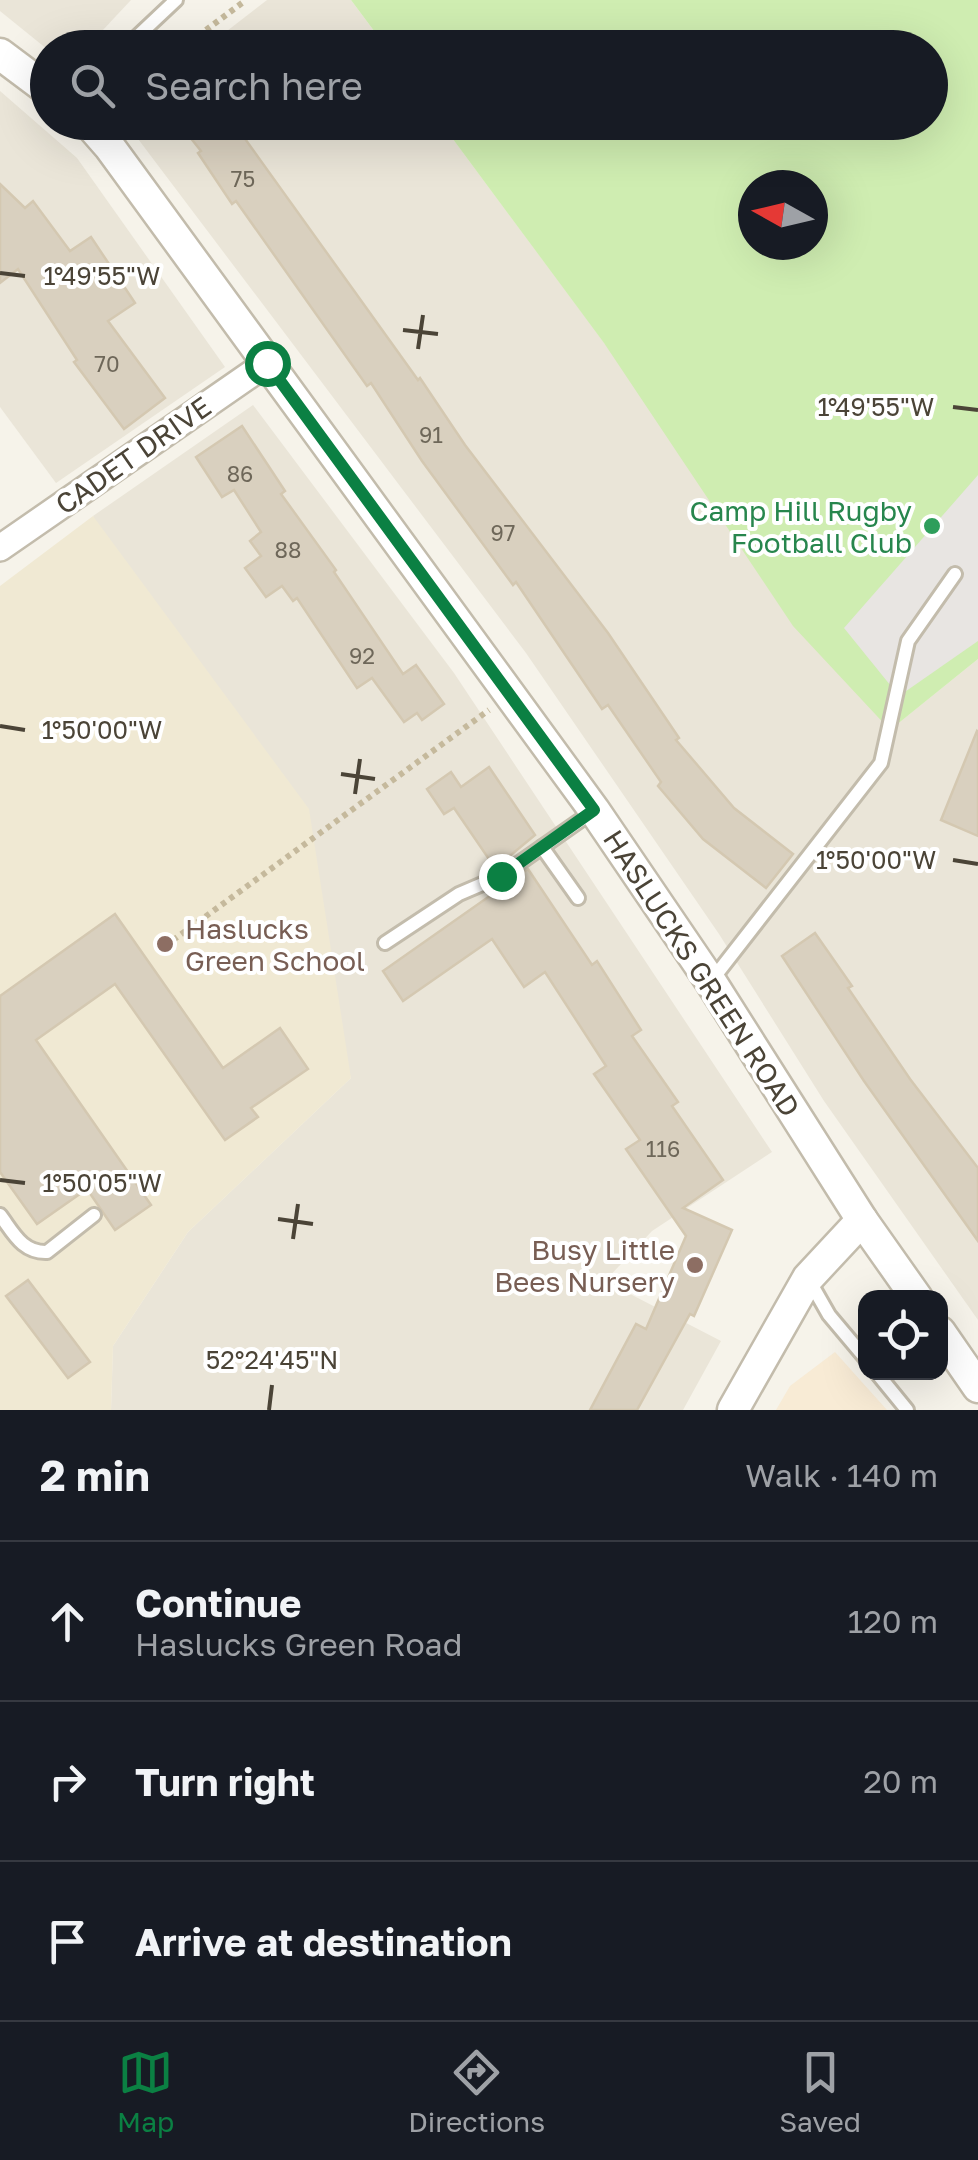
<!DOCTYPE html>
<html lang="en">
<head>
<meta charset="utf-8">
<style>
	body { margin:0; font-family:"Golos Text",sans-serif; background:#20242c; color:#f1f3f6 }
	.controls { position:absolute; right:30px; bottom:30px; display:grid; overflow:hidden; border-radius:20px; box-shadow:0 10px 40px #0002 }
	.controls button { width:90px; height:90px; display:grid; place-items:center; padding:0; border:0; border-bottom:2px solid #363941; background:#171b24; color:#f1f3f6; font:50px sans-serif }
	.compass { position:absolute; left:738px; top:170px; width:90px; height:90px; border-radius:50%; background:#171b24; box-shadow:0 10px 40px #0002; rotate:278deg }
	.stop { position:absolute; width:30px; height:30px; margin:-22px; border:8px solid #0b8043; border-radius:50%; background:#fff }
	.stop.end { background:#0b8043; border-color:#fff; box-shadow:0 2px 10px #0008 }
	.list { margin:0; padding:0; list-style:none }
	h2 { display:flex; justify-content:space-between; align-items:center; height:130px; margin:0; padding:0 40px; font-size:42px }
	h2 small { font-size:32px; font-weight:400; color:#9ea1a6 }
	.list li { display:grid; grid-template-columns:65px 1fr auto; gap:30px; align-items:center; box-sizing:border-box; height:160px; padding:0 40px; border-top:2px solid #363941 }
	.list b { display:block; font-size:38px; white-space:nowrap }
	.list p { margin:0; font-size:32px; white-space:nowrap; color:#9ea1a6 }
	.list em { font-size:32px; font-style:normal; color:#9ea1a6 }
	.icon { flex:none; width:55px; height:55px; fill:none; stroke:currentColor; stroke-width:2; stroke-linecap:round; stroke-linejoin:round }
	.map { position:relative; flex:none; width:978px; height:1410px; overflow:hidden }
	.search { position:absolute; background:#171b24; box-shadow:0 10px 40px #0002; left:30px; right:30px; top:30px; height:110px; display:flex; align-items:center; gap:25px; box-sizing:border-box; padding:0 35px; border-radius:55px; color:#9ea1a6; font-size:38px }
	.sheet { height:610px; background:#171b24 }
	nav { display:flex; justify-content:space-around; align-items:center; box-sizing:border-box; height:140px; border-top:2px solid #363941; background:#171b24; font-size:28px; color:#9ea1a6 }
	nav a { display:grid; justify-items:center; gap:5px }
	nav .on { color:#0b8043 }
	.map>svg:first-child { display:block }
	.residential { fill:#eae5d8 }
	.commercial { fill:#f8ebd5 }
	.education { fill:#f0e9d3 }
	.green { fill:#cfedb1; fill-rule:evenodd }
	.parking { fill:#e8e5e2 }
	.building { fill:#d9d0bf; stroke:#d4c8b1; stroke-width:2.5 }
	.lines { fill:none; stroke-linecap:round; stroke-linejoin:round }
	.service-casing { stroke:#c3bcac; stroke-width:18 }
	.minor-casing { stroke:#c3bcac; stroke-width:30 }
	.tertiary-casing { stroke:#c3bcac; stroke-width:35 }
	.path { stroke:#c5b99c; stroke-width:6; stroke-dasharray:5 5; stroke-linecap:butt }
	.service { stroke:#fff; stroke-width:12 }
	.minor { stroke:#fff; stroke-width:25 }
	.tertiary { stroke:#fff; stroke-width:30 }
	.route { stroke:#0b8043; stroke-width:12 }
	.ticks { fill:none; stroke:#4b4437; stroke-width:4 }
	.leisure-dot { fill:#2e9e5b; stroke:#fff; stroke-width:4 }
	.education-dot { fill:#8d6e63; stroke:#fff; stroke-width:4 }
	.labels { text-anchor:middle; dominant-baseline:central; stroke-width:8; stroke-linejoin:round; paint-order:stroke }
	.number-label { font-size:22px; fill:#6e6759 }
	.street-label { font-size:28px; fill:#4b4437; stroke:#fff }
	.leisure-label { font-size:28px; fill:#27864d; stroke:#fff; text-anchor:end }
	.education-label { font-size:28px; fill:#785e54; stroke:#fff; text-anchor:start }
	.ticks-label { font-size:25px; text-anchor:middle; fill:#4b4437; stroke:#fff; stroke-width:8; stroke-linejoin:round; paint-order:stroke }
</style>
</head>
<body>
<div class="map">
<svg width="978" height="1410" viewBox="0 0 978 1410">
	<rect width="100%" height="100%" fill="#f6f3ea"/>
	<g class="residential">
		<polygon points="0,0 131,0 87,47 47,49 0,11"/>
		<polygon points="267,0 351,0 386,47 205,48"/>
		<polygon points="0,91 77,158 225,367 56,483 0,407"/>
		<polygon points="126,123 441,123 891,729 978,659 978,1320 824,1101 719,934 526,653"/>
		<polygon points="253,405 454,673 772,1152 652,1231 605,1281 721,1341 683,1410 111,1410 113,1346 188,1232 351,1078 93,516"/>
	</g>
	<polygon class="commercial" points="835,1352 887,1410 776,1410 790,1386"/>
	<polygon class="education" points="93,516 309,809 351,1078 188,1232 113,1346 111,1410 0,1410 0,586"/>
	<path class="green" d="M351,0H978V659L890,730L793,626L604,343L441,123L930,122V48L386,47ZM753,185H813V245H753Z"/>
	<polygon class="parking" points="978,475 978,641 899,696 844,628"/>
	<g class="building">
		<polygon points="178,122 233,122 418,380 420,378 465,445 608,633 679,738 676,740 734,808 793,854 766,888 703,839 658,786 661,782 608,705 602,709 516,582 513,585 422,461 371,383 367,386 236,201 232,204 198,153 201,151"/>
		<polygon points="0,184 25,208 33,201 70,251 91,237 135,303 108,321 165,398 124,429 74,362 77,360 18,269 0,283"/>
		<polygon points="242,426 285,491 281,494 336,570 334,572 403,674 416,665 444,704 422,720 417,713 404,722 372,678 357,688 297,598 293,601 282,586 266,597 245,568 261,556 250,541 261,532 234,490 222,497 196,457"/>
		<polygon points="977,731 978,732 978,836 941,820"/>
		<polygon points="489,767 535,835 495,868 454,808 444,814 427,789 451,772 461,787"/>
		<polygon points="528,869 592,965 597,961 641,1030 632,1036 678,1102 672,1106 723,1180 683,1208 732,1230 694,1316 690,1314 637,1410 590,1410 636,1324 646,1329 686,1236 626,1149 640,1140 594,1074 606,1066 545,972 524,987 492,939 403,1001 383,971"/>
		<polygon points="115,914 223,1068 280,1028 308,1069 251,1108 258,1117 225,1140 115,984 36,1040 151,1205 115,1230 87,1189 37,1224 0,1172 0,996"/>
		<polygon points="815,933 852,986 848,988 910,1079 978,1168 978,1241 864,1081 782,956"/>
		<polygon points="28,1280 90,1362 68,1378 6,1296"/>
	</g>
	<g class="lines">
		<g class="service-casing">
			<g id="service">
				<polyline points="125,48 176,0"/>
				<polyline points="542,847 578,898"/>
				<polyline points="385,943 459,894 501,876 592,812"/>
				<polyline points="712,980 881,763 908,641 955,574"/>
				<path d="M0,1215C13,1232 22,1253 47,1252L94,1215"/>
				<polyline points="809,1280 829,1315 866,1359"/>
				<polyline points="876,1372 907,1410"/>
			</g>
		</g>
		<g class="minor-casing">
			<polyline id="minor" points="0,548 267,363"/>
		</g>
		<g class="tertiary-casing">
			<g id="tertiary">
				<polyline points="0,54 48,90"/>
				<polyline points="88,122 109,146 594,810 711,982 862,1220 917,1298"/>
				<polyline points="940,1332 978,1387"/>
				<polyline points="733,1410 808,1278 862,1220"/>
			</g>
		</g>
		<g class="path">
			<polyline points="182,48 246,0"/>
			<polyline points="165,946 489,710"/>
		</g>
		<use href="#service" class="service"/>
		<use href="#minor" class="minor"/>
		<use href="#tertiary" class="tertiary"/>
	</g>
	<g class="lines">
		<polyline class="route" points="267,363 594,810 501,876"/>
	</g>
	<path class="ticks" d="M0,273L25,276M403,330L438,334M418,349L423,315M953,407L978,410M0,726L25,730M341,774L375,779M355,794L360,759M953,860L978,864M0,1180L25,1183M278,1219L313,1224M293,1239L298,1204M269,1410L272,1385"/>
	<circle class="leisure-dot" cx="932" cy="526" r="10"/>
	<g class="education-dot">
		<circle cx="165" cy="944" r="10"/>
		<circle cx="695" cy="1265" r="10"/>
	</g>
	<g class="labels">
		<g class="number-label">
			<text x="243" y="178">75</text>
			<text x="107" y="363">70</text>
			<text x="431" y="434">91</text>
			<text x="240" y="473">86</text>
			<text x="503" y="532">97</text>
			<text x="288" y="549">88</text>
			<text x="362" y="655">92</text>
			<text x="663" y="1148">116</text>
		</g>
		<g class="street-label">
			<text transform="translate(133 455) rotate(-35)">CADET DRIVE</text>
			<text transform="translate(702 973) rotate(57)">HASLUCKS GREEN ROAD</text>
		</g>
		<g class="leisure-label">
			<text x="912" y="510">Camp Hill Rugby<tspan x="912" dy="32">Football Club</tspan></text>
		</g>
		<g class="education-label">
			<text x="185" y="928">Haslucks<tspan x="185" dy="32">Green School</tspan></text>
			<text x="675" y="1249" text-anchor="end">Busy Little<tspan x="675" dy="32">Bees Nursery</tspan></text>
		</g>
	</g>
	<g class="ticks-label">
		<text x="102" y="285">1°49'55"W</text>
		<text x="876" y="416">1°49'55"W</text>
		<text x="102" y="739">1°50'00"W</text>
		<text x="876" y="869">1°50'00"W</text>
		<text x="102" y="1192">1°50'05"W</text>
		<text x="272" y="1369">52°24'45"N</text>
	</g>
</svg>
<div class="controls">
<button><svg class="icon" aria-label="locate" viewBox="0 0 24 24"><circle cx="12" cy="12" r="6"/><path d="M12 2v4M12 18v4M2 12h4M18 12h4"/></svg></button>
</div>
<svg class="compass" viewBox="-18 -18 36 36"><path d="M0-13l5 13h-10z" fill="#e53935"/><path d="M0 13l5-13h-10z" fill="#9ea1a6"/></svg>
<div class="stop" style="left:267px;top:363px"></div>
<div class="stop end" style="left:501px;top:876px"></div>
<div class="search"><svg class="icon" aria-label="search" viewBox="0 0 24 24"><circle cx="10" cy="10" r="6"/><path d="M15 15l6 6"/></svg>Search here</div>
</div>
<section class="sheet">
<h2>2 min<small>Walk · 140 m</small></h2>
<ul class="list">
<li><svg class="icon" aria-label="ahead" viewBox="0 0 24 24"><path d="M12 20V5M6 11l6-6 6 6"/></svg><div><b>Continue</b><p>Haslucks Green Road</p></div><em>120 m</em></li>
<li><svg class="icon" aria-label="right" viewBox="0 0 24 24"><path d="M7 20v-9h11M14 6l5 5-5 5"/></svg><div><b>Turn right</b></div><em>20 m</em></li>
<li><svg class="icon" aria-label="arrive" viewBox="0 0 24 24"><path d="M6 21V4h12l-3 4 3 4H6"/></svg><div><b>Arrive at destination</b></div></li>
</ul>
</section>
<nav>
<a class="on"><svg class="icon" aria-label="map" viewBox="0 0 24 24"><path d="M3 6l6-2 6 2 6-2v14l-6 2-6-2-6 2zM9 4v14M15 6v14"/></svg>Map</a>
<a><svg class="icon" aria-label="directions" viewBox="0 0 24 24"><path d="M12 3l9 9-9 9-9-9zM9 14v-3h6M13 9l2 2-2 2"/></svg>Directions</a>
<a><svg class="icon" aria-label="saved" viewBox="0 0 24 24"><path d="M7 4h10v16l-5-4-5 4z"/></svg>Saved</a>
</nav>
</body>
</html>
